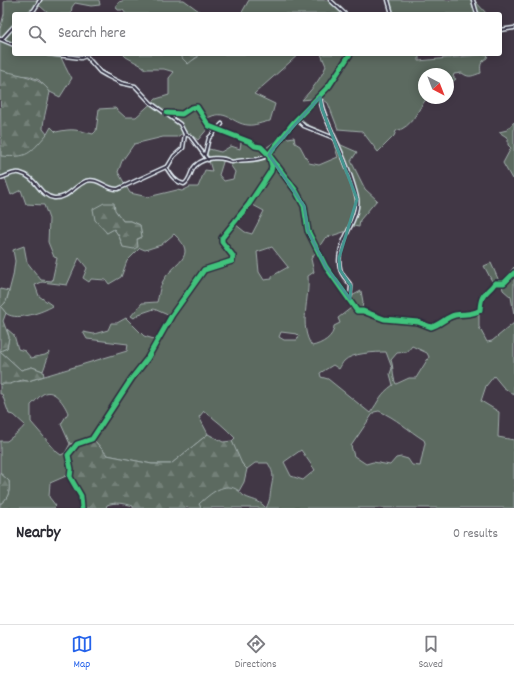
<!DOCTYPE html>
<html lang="en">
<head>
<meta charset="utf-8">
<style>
	body { margin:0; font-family:Dekko,sans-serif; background:#f7f7f7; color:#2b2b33 }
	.compass { position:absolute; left:418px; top:68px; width:36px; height:36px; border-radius:50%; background:#fff; box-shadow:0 2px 10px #0003; rotate:138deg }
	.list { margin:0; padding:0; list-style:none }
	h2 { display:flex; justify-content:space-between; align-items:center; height:52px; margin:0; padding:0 16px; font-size:17px }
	h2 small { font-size:13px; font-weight:400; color:#7c7c81 }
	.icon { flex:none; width:22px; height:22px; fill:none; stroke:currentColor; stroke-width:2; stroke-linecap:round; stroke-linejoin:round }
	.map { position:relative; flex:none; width:514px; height:508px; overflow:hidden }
	.search { position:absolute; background:#fff; box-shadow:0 2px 10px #0003; left:12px; right:12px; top:12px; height:44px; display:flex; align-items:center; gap:10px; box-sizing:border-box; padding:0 14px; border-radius:4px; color:#7c7c81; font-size:15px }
	.sheet { height:116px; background:#fff }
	nav { display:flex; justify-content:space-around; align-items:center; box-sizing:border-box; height:56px; border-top:1px solid #e1e1e2; background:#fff; font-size:11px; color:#7c7c81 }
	nav a { display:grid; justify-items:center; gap:2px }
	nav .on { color:#2563eb }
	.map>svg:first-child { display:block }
	.grass { fill:#5c6a60; stroke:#a2aeac; fill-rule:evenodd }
	.forest { fill:url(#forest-firs); stroke:#a2aeac }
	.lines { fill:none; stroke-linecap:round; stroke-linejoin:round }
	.street-casing { stroke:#e8f1f8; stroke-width:5 }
	.street { stroke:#2f2a3d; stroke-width:2 }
	.cycleway-casing { stroke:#2f2a3d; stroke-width:8 }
	.cycleway { stroke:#40c37c; stroke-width:5 }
	.marked { fill:none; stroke:#459590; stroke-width:3; stroke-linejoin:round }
</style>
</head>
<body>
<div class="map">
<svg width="514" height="508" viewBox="0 0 514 508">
	<defs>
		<pattern id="forest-firs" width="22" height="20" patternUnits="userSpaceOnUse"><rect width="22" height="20" fill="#5c6a60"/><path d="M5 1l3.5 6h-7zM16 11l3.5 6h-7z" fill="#738078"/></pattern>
	</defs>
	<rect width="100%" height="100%" fill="#413745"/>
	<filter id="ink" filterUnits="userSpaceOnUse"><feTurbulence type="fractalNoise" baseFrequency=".025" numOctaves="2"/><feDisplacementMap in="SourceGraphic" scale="8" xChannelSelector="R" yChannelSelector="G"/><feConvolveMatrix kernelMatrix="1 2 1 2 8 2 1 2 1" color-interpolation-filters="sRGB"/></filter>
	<g filter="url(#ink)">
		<g class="grass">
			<path d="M7,0H99L100,5L91,6L75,3L72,7L71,14H49L40,6L30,14H14V54H59C64,62 66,71 72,78L60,97L50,92L39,80L29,76L16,75L0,70V29L4,14V1Z"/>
			<polygon points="125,0 184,0 203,14 126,14 123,10 118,10 116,7 119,2"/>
			<polygon points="249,0 332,0 347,14 241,14"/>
			<polygon points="387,0 474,0 487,14 389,14 390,12"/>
			<path d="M123,54H183L182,58L193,60L198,57L199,54H299L254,94L275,104L270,121C263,122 254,126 248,125C232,124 226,107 206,119L209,127L198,140L186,131L177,137H163L134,144L122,161L118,172L130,193L148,197L177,190L182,191L190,187H198L205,170L212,171L209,161L224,159L219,175L224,181L233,179L235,172L225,157L209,158L207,153L209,149L221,152L231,146L240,149L241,142L248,140L256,146L266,148L283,135L294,120L301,118L306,124L336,137L341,145L357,152L351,161L365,189L377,200L360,220L359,227L353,226L350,230L325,238L311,259L314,272L308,276C310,298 298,326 312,346C322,344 334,337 334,326L340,323L338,318L351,308L346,299L361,291L363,302L362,309L388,318L407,319L425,322L429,326L434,325L455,312L471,313L480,308V297L493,283L484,266L491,263L499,281L502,282L514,267V314L511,297L503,290L502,285L494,286L482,297V308L479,315V327L487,342L492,341L514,323V395L503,387L494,376L486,386L481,401L499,412L498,437L514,440V508H201L199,504C207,496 223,481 235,488C239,490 241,494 244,496C253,501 258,499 266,508C270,501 270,496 271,489C273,477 275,475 268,463H255L247,469C238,461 235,451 232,441L235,438C226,428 215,419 204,411L199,417L208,434L171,464H152L107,455L94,440L114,408L111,409L90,439L70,444L61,424L68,413C65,405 54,387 43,394C39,396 35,402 31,405V422L57,452L61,455L65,453L69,470L66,476L50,483L49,497L56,506L54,508H0V504C9,498 10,491 9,481L0,473V441H7C14,435 20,432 25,425L14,415L9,414L2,394H0V384C9,384 19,380 28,381L127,351L128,344L87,339L83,332L94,334L108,330L111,323H117L126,318L144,336L157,340L170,316L154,309L139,314L134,318L131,316L142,303L157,302C159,296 159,289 162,283C171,263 201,258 174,234L161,245L145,250L140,248L127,261L121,277L109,284L106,280L91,279L89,282L83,278L87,268L79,258L67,285L42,282L35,285L39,296L53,306C43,312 18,321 7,314C5,313 3,309 1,307L7,299L13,276L15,261L13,250L24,246L27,262L41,280L52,281L57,258L54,257L48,242L49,219L44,205L26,204L21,190L11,195L5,178L0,179V146L47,134L51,127L56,132C74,128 76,130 93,134L96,131L99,109L115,108L125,117H136L156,99L169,95V78L174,72L164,69H144V67L126,57ZM296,122C303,129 322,135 332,138L338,157L319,165L309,163L300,146L295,143L294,137L288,138L285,136ZM251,204L264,211L252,234L245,232L235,224ZM115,210L123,221H131L140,225L142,237L123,247L119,236L114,229L106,233ZM272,247L288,267L272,276V279L264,280L259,272L257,252ZM281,332L297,334L299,336L297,340H284L279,337ZM412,346L427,353L429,357L416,378H409L396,384C392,376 394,368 391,360L397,353L407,352ZM386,352L392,368L390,374L393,385C379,395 380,400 370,413L328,379L321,377L320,373L333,365L339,369C341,366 342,363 344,361C351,353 376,352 386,352ZM379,411C396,418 408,430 424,440L425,443L420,466L412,465L408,459L401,457L396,458L390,465L373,462L366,464L354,456L351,446L374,412ZM301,450L315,470L303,480L291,476L284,462Z"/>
			<path d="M321,54H419V61L488,54L487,58C480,62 480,66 481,73C473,75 470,79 462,73L454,74L453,77L456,79L448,85V74H424V98H427C417,110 413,127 396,131L394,136L378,152L362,131L338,129L328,103L321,98L302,100C312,89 320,80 326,66Z"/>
			<polygon points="514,122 514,178 512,179 503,163 511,148 508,145 508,138 499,132 507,130"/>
			<polygon points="7,329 14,335 18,349 25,351 31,358 45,355 50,352 43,371 32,367 21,370 0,351 7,348 9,337"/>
		</g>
		<g class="forest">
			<polygon points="183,54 199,54 199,55 188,64 182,58"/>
			<path d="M0,70C18,75 40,76 50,92C48,103 43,119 43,129L47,134C29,154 29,158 1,156Z"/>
			<polygon points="104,203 114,203 115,210 123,221 131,221 140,225 142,237 137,239 138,247 134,249 123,247 119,236 114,229 107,233 95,220 93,209"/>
			<polygon points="0,289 9,291 6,302 1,307 6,313 3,321 9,337 7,348 0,351"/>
			<polygon points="0,351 21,370 32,367 43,371 44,376 28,381 22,380 10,384 0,384"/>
			<path d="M115,407L94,440L107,455L152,464H171L208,434L223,442L232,441L242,464L247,469L244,482L239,491C225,480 210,494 199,504L201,508H133V506C124,503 115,502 107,505L106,508H81L80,494L66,476L69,470L65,453L70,444L90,439L104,417Z"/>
			<path d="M0,473L9,481C10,491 9,498 0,504Z"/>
		</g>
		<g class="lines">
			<g class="street-casing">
				<g id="street">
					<polyline points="330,0 345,14"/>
					<polyline points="388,0 392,14"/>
					<polyline points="473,0 477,14"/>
					<polyline points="28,14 34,10 40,0"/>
					<polyline points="500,30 514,28"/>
					<polyline points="0,39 14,45"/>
					<polyline points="2,39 14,26"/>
					<path d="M320,97C321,110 328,122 333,134C342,153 352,177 357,198C361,220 334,243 340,268C341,276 348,280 351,286L350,299"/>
					<path d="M167,113L182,114L191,108L197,107L209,126L250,142L255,146L261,147L269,155L296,191L304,206L308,231L326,267L357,311H363L384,319L418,322L431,327C440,325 446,317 455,315C464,313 472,316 480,310C481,292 486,295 495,283H504L514,273"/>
					<polyline points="297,119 304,126 334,138"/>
					<polyline points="185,134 190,136 208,160"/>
					<polyline points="205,154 209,138 222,124"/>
					<path d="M166,167C171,175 175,182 184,184C191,180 190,170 196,165C205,157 222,156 232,162C244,159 258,162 269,155"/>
					<path d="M0,178C7,177 12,171 20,173C37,177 39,196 54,198C68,199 74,186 86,181C99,177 106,190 118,189L168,166L174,156L183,148L185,134L180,124L151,103L135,86L121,83L107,76L100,72L86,56L81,58L48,54"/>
					<polyline points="82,508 81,496 70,477 71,469 68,455 77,444 92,439 132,378 147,359 172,315 204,270 232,261 233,256 222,242 222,238 249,204 271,171 272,166 269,155 272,150 293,123 329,86 350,54"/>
				</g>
			</g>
			<use href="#street" class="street"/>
			<g class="cycleway-casing">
				<g id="cycleway">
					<path d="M167,113L182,114L191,108L197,107L209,126L250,142L255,146L261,147L269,155L296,191L304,206L308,231L326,267L357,311H363L384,319L418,322L431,327C440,325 446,317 455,315C464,313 472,316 480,310C481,292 486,295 495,283H504L514,273"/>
					<polyline points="82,508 81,496 70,477 71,469 68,455 77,444 92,439 132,378 147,359 172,315 204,270 232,261 233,256 222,242 222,238 249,204 271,171 272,166 269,155 272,150 293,123 329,86 350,54"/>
				</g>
			</g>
			<use href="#cycleway" class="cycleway"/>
		</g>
	</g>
	<path class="marked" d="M320,97L322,109L357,199L339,258L340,270L351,286L350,299L326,267L308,231L304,206L269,155L272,150Z"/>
</svg>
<svg class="compass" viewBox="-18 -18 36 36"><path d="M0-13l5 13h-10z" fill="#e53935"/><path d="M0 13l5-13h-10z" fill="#7c7c81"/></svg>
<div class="search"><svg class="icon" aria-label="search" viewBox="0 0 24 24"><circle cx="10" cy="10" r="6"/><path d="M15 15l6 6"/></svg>Search here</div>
</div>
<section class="sheet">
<h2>Nearby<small>0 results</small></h2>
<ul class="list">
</ul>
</section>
<nav>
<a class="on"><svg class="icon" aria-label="map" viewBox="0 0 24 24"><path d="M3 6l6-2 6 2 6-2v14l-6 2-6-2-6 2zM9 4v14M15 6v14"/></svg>Map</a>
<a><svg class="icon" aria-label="directions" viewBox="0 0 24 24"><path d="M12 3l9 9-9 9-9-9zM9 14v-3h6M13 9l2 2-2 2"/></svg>Directions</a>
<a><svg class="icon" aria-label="saved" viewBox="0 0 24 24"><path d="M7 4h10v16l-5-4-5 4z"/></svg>Saved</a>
</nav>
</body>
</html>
